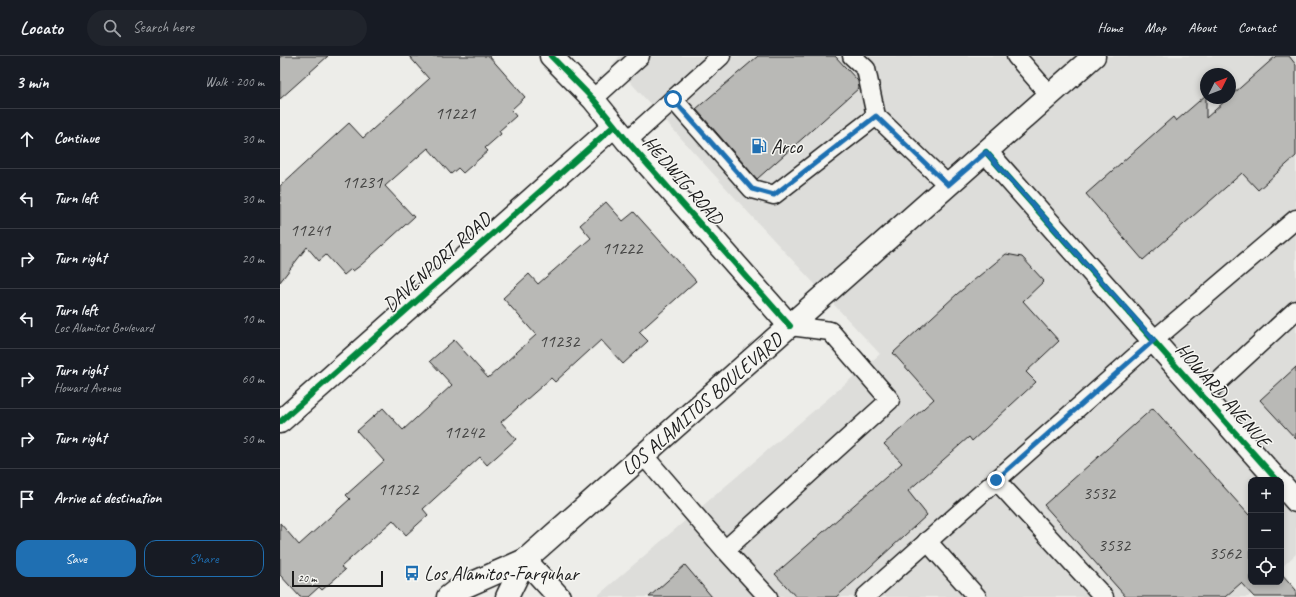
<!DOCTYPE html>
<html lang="en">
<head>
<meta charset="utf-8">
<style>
	body { margin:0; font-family:Caveat,sans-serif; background:#20242c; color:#f1f3f6 }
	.controls { position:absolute; right:12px; bottom:12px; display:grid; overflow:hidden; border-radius:8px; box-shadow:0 2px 6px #0003 }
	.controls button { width:36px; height:36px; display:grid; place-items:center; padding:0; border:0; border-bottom:1px solid #363941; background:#171b24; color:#f1f3f6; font:20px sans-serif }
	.compass { position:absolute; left:920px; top:12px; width:36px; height:36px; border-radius:50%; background:#171b24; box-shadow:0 2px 6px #0003; rotate:48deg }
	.scale { position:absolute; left:12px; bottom:10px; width:91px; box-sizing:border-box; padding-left:4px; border:2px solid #1c1c1c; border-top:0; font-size:11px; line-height:14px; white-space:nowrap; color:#1c1c1c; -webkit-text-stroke:3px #f6f6f2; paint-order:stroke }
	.stop { position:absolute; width:12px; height:12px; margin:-9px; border:3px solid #1f6fb2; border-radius:50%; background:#fff }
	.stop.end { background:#1f6fb2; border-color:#fff; box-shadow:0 1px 4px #0008 }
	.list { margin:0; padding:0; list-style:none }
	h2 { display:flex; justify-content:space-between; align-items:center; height:52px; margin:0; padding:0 16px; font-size:17px }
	h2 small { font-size:13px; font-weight:400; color:#9ea1a6 }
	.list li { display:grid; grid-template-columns:26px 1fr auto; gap:12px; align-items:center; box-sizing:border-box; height:60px; padding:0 16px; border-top:1px solid #363941 }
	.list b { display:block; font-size:15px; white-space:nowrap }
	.list p { margin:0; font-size:13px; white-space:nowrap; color:#9ea1a6 }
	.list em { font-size:13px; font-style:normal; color:#9ea1a6 }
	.actions { display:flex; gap:8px; padding:12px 16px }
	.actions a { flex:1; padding:9px 0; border:1px solid #1f6fb2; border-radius:12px; text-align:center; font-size:14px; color:#1f6fb2 }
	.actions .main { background:#1f6fb2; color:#fff }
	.icon { flex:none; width:22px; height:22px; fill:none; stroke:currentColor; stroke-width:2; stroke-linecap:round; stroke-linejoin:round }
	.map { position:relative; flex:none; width:1016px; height:541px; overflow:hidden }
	header { display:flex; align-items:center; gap:24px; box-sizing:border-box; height:56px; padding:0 20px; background:#171b24; border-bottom:1px solid #363941 }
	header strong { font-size:19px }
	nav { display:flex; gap:22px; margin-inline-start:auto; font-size:14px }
	.search { width:280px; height:36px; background:#20242c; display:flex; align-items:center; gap:10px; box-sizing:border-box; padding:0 14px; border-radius:22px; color:#9ea1a6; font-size:15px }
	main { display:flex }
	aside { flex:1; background:#171b24 }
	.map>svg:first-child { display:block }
	.built { fill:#ddddda; fill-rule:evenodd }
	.building { fill:#b9b9b6; stroke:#1c1c1c }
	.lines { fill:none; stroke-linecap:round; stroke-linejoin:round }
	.lane-casing { stroke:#1c1c1c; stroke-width:21 }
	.street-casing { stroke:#1c1c1c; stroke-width:25 }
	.secondary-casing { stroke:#1c1c1c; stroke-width:25 }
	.primary-casing { stroke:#1c1c1c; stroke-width:25 }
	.lane { stroke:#f6f6f2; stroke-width:18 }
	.street { stroke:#f6f6f2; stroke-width:22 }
	.secondary { stroke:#f6f6f2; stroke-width:22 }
	.primary { stroke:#f6f6f2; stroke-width:22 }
	.cycleway-casing { stroke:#f6f6f2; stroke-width:8 }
	.cycleway { stroke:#00873e; stroke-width:6 }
	.route { stroke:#1f6fb2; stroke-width:5 }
	.labels { text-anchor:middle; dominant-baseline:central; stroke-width:3; stroke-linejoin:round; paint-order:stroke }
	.number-label { font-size:18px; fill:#434342 }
	.poi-label { font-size:20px; fill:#1c1c1c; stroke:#f6f6f2; text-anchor:start }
	.street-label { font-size:20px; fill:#1c1c1c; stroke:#f6f6f2 }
</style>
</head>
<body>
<header>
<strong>Locato</strong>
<div class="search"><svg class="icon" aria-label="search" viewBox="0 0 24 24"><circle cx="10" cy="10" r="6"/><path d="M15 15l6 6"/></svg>Search here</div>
<nav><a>Home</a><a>Map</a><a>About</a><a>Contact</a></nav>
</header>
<main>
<aside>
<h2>3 min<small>Walk · 200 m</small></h2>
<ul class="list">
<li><svg class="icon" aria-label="ahead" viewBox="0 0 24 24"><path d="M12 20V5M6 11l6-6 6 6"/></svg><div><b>Continue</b></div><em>30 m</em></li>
<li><svg class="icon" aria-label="left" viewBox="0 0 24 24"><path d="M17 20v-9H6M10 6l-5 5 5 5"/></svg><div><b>Turn left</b></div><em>30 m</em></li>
<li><svg class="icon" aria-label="right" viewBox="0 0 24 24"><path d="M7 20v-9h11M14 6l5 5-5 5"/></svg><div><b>Turn right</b></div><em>20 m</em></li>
<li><svg class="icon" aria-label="left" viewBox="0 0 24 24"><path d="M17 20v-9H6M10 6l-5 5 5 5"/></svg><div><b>Turn left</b><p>Los Alamitos Boulevard</p></div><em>10 m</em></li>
<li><svg class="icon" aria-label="right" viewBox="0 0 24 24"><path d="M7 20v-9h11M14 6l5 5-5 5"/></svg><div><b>Turn right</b><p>Howard Avenue</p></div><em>60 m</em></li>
<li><svg class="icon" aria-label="right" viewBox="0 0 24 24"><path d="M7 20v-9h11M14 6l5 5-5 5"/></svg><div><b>Turn right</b></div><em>50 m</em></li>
<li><svg class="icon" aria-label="arrive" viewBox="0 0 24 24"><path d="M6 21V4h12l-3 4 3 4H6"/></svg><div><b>Arrive at destination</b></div></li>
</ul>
<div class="actions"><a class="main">Save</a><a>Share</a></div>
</aside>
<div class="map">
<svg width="1016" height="541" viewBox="0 0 1016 541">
	<rect width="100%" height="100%" fill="#edede9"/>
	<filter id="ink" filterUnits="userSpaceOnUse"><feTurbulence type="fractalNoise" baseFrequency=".025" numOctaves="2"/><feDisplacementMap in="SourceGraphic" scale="8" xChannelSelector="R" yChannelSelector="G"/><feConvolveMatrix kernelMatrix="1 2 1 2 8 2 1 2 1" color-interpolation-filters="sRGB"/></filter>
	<g filter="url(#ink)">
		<path class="built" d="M340,0H1016V498L1001,512V424H971V526H985L968,541H316L600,298L476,165L333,7ZM926,18H950V42H926Z"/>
		<g class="building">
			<polygon points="0,0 48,0 0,43"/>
			<polygon points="129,0 209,0 245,41 231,54 236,60 219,75 221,78 205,92 208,95 183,117 178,112 171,118 148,92 105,130 134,161 81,209 73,215 71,213 64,219 46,199 39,205 27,191 0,226 0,130 69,67 83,82 149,23"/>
			<polygon points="478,0 555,0 578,25 579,32 477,123 416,53"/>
			<polygon points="996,0 1009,0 1016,9 1016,100 978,134 962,117 863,204 806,138 893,61 896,65 926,39 926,62"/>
			<polygon points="326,146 343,165 354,156 416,225 359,276 368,285 343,308 321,284 275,326 271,322 221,366 236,383 207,409 200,401 143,453 148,459 126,479 113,464 61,511 65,514 42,534 39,531 28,541 20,541 0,519 0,467 19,489 70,443 66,439 104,405 77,375 103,352 123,374 172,329 150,305 174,284 208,322 256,279 223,242 249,218 258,228 311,182 300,169"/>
			<polygon points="726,198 742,201 764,225 743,245 779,285 746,316 756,326 692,385 689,381 628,435 647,459 578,522 556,541 516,541 495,518 622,407 604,388 654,343 613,297 677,238"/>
			<polygon points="1016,311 1016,383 980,344"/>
			<polygon points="873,352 969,459 971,457 971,526 1001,526 1001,517 1016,534 1016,541 974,541 961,527 945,541 846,541 764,449"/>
			<polygon points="405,509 432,541 369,541"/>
		</g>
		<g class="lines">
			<g class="lane-casing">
				<g id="lane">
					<polyline points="572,0 586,13 596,60 668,129"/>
					<polyline points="736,0 770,39"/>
					<polyline points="313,43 360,0"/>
					<polyline points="393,43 472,133 494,139 596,60"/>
					<polyline points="347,85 441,0"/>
					<polyline points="923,340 1016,254"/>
					<polyline points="364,400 445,494 610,344 550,275 510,270"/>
					<polyline points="716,424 824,541"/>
					<polyline points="647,485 697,541"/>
					<polyline points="445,494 488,541"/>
					<polyline points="585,541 874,284 1016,163"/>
				</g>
			</g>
			<g class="street-casing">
				<g id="street">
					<polyline points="706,96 997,424"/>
					<polyline points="0,366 334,70"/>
					<polyline points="1001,428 1016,445"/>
				</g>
			</g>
			<g class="secondary-casing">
				<g id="secondary">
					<polyline points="271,0 313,43 347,85 510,270"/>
					<polyline points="245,504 279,541"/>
				</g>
			</g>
			<g class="primary-casing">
				<g id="primary">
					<polyline points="168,541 177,534 245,504 814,0"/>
					<polyline points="227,541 245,504"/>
				</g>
			</g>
			<use href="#lane" class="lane"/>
			<use href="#street" class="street"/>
			<use href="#secondary" class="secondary"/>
			<use href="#primary" class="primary"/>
			<g class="cycleway-casing">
				<g id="cycleway">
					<polyline points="271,0 313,43 347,85 510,270"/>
					<polyline points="706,96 997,424"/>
					<polyline points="0,366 334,70"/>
				</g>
			</g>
			<use href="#cycleway" class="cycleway"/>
		</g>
	</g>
	<g class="lines" filter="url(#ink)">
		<polyline class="route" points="393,43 472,133 494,139 596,60 668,129 706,96 874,284 716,424"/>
	</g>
	<defs>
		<g id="fuel-bare" transform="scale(1.2)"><path d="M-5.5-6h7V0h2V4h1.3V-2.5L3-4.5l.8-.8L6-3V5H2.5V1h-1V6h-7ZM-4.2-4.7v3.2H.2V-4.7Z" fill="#1f6fb2" stroke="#f6f6f2" stroke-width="2.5" paint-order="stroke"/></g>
		<g id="bus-bare" transform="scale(1.2)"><path d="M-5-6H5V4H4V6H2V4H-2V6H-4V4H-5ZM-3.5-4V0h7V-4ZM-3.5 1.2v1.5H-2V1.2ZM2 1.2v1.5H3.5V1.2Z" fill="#1f6fb2" stroke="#f6f6f2" stroke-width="2.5" paint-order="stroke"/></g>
	</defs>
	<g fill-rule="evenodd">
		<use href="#fuel-bare" x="479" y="90"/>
		<use href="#bus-bare" x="132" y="517"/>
	</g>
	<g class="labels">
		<g class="number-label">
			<text x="175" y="57">11221</text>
			<text x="82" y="126">11231</text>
			<text x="30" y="174">11241</text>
			<text x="342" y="192">11222</text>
			<text x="279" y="285">11232</text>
			<text x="184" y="376">11242</text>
			<text x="118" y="433">11252</text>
			<text x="819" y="437">3532</text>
			<text x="834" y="489">3532</text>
			<text x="945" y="497">3562</text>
		</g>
		<g class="poi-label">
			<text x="491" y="90">Arco</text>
			<text x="144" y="517">Los Alamitos-Farquhar</text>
		</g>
		<g class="street-label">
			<text transform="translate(403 124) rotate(49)">HEDWIG ROAD</text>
			<text transform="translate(157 206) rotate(-42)">DAVENPORT ROAD</text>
			<text transform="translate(943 339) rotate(49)">HOWARD AVENUE</text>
			<text transform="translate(422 348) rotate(-41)">LOS ALAMITOS BOULEVARD</text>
		</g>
	</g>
</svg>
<div class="controls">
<button>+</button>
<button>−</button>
<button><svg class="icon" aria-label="locate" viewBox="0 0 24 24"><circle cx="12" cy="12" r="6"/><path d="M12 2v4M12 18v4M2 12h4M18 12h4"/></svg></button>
</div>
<svg class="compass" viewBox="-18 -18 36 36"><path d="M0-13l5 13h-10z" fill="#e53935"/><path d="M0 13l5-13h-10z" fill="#9ea1a6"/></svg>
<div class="scale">20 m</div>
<div class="stop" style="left:393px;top:43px"></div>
<div class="stop end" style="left:716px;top:424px"></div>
</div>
</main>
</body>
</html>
